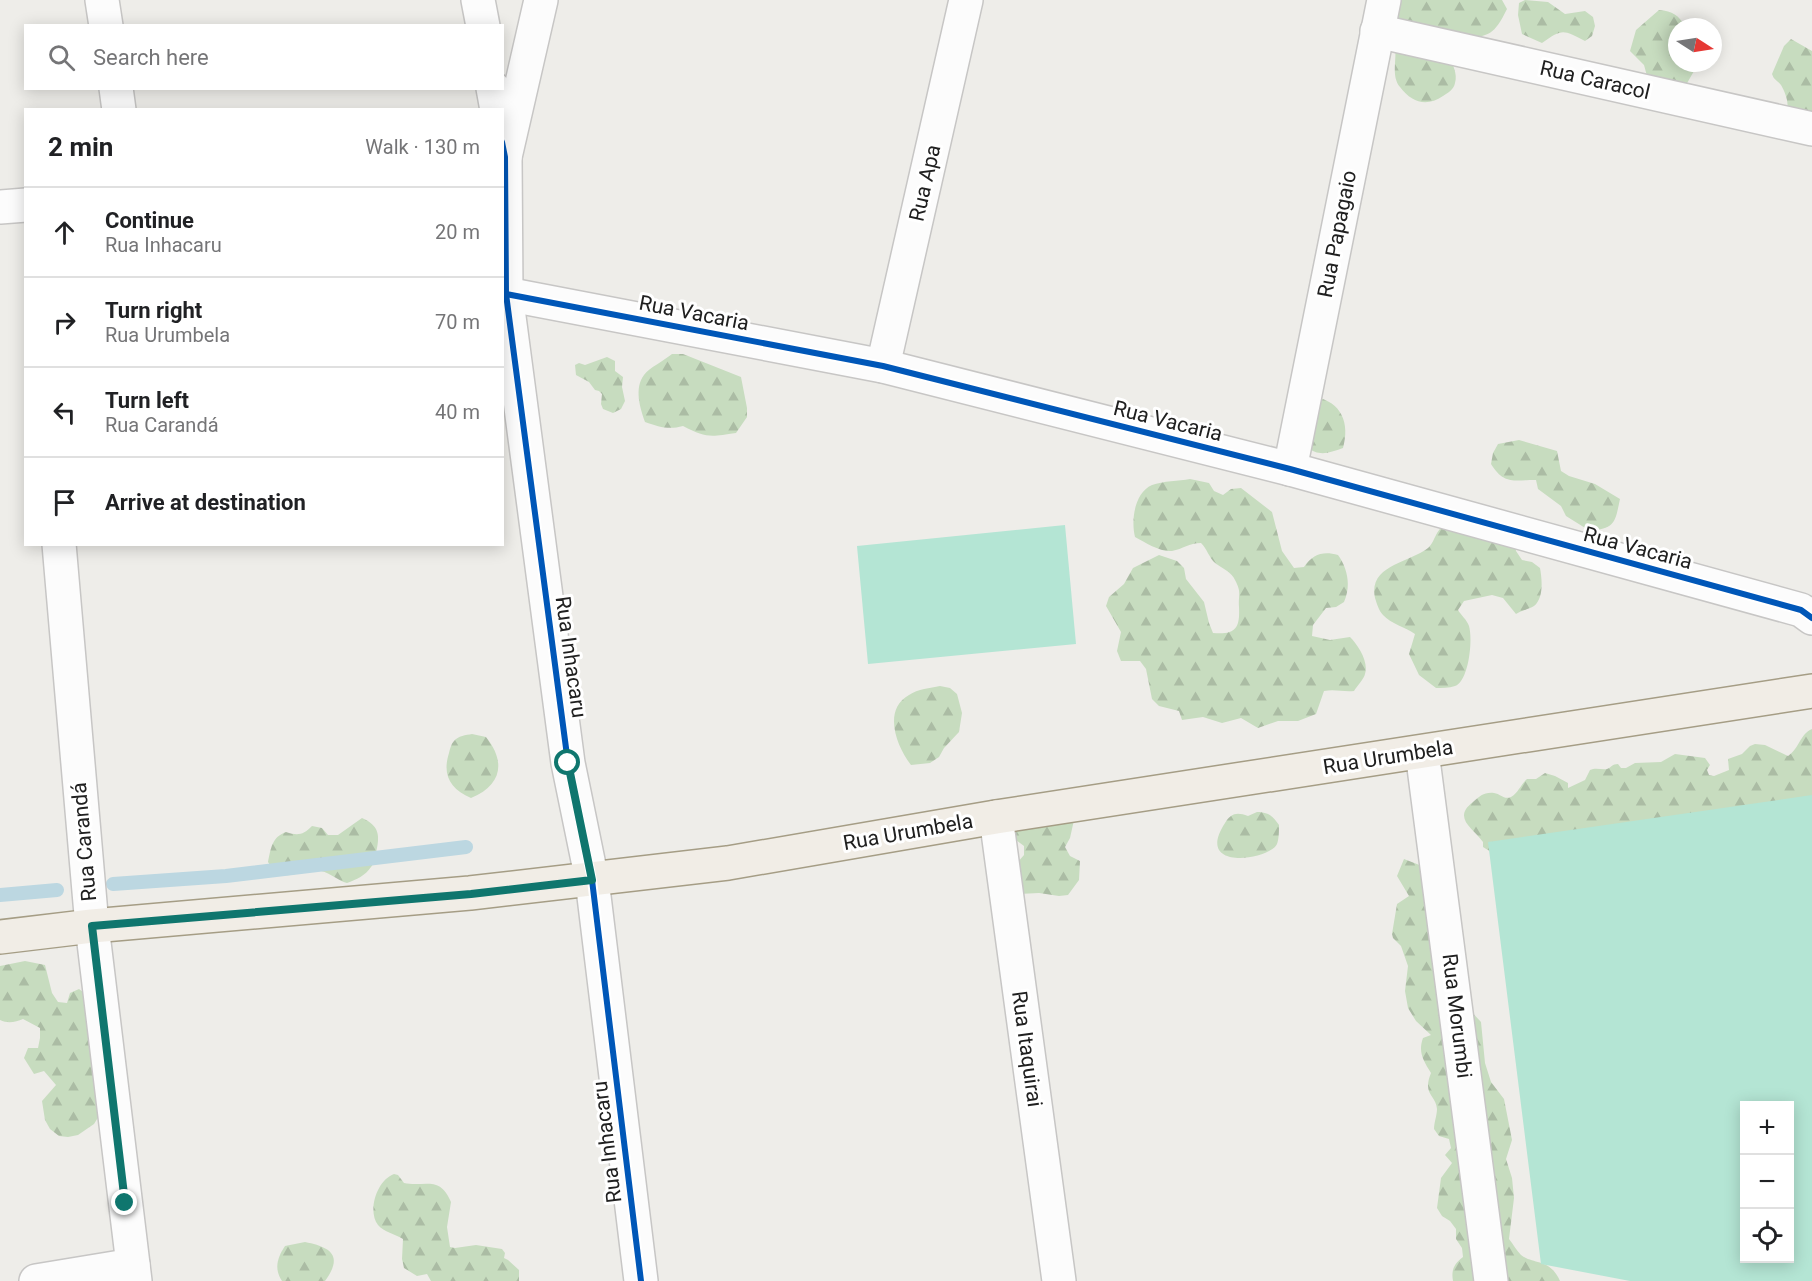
<!DOCTYPE html>
<html lang="en">
<head>
<meta charset="utf-8">
<style>
	body { margin:0; font-family:Roboto,sans-serif; background:#f2f2f2; color:#202124 }
	.controls { position:absolute; right:18px; bottom:18px; display:grid; overflow:hidden; border-radius:0px; box-shadow:0 3px 15px #0003 }
	.controls button { width:54px; height:54px; display:grid; place-items:center; padding:0; border:0; border-bottom:2px solid #e0e0e0; background:#fff; color:#202124; font:30px sans-serif }
	.compass { position:absolute; left:1668px; top:18px; width:54px; height:54px; border-radius:50%; background:#fff; box-shadow:0 3px 15px #0003; rotate:102deg }
	.stop { position:absolute; width:18px; height:18px; margin:-14px; border:4px solid #0f766e; border-radius:50%; background:#fff }
	.stop.end { background:#0f766e; border-color:#fff; box-shadow:0 2px 6px #0008 }
	.list { margin:0; padding:0; list-style:none }
	h2 { display:flex; justify-content:space-between; align-items:center; height:78px; margin:0; padding:0 24px; font-size:26px }
	h2 small { font-size:20px; font-weight:400; color:#757577 }
	.list li { display:grid; grid-template-columns:39px 1fr auto; gap:18px; align-items:center; box-sizing:border-box; height:90px; padding:0 24px; border-top:2px solid #e0e0e0 }
	.list b { display:block; font-size:22px; white-space:nowrap }
	.list p { margin:0; font-size:20px; white-space:nowrap; color:#757577 }
	.list em { font-size:20px; font-style:normal; color:#757577 }
	.icon { flex:none; width:33px; height:33px; fill:none; stroke:currentColor; stroke-width:2; stroke-linecap:round; stroke-linejoin:round }
	.map { position:relative; flex:none; width:1812px; height:1281px; overflow:hidden }
	.search { position:absolute; background:#fff; box-shadow:0 3px 15px #0003; left:24px; top:24px; width:480px; height:66px; display:flex; align-items:center; gap:15px; box-sizing:border-box; padding:0 21px; border-radius:0px; color:#757577; font-size:22px }
	.panel { position:absolute; background:#fff; box-shadow:0 3px 15px #0003; left:24px; top:108px; width:480px; height:438px; border-radius:0px }
	.map>svg:first-child { display:block }
	.forest { fill:url(#forest-firs) }
	.pitch { fill:#b4e5d4; fill-rule:evenodd }
	.lines { fill:none; stroke-linecap:round; stroke-linejoin:round }
	.stream { stroke:#bcd7e1; stroke-width:14 }
	.minor-casing { stroke:#c7c6c5; stroke-width:36 }
	.major-casing { stroke:#a59d85; stroke-width:36 }
	.minor { stroke:#fcfcfc; stroke-width:33 }
	.major { stroke:#f1ede6; stroke-width:33 }
	.cycleway-casing { stroke:#fff; stroke-width:10 }
	.cycleway { stroke:#0057b8; stroke-width:6 }
	.route { stroke:#0f766e; stroke-width:8 }
	.labels { text-anchor:middle; dominant-baseline:central; stroke-width:6; stroke-linejoin:round; paint-order:stroke }
	.street-label { font-size:21px; fill:#202020; stroke:#fff }
</style>
</head>
<body>
<div class="map">
<svg width="1812" height="1281" viewBox="0 0 1812 1281">
	<defs>
		<pattern id="forest-firs" width="22" height="20" patternUnits="userSpaceOnUse" patternTransform="scale(1.5)"><rect width="22" height="20" fill="#c7dcbf"/><path d="M5 1l3.5 6h-7zM16 11l3.5 6h-7z" fill="#abbca4"/></pattern>
	</defs>
	<rect width="100%" height="100%" fill="#eeede9"/>
	<g class="forest">
		<path d="M1376,0H1502L1507,9C1494,35 1490,36 1462,39L1450,56C1452,64 1458,74 1455,83C1454,89 1448,93 1443,96C1427,107 1412,103 1400,87C1391,76 1397,60 1395,47C1393,32 1382,14 1376,0Z"/>
		<path d="M1525,0L1548,2L1565,14L1585,11L1593,17L1595,26L1592,36L1585,41C1563,30 1563,28 1542,43L1522,34L1518,15L1519,3Z"/>
		<path d="M1659,10C1673,11 1678,15 1686,27H1677V63H1694V71L1678,99L1647,76L1644,65L1630,51L1636,30Z"/>
		<path d="M1791,39L1812,51V136L1787,109C1789,102 1785,92 1781,85C1777,80 1774,80 1772,74L1784,46Z"/>
		<path d="M672,354H683L741,377L747,408V417L736,433C710,437 706,438 683,426C669,430 659,427 645,422C640,408 634,388 644,375C649,368 665,360 672,354Z"/>
		<polygon points="607,357 615,361 615,371 623,377 622,387 625,401 621,409 613,413 603,409 601,404 602,394 599,391 595,390 589,382 576,375 575,365 579,363 585,365"/>
		<path d="M1314,397C1342,401 1350,424 1343,448C1329,453 1319,457 1307,447Z"/>
		<path d="M1519,440L1557,451L1561,471L1569,476L1595,484L1620,499C1615,522 1616,528 1590,531L1566,516L1561,506L1538,489L1536,480C1514,480 1504,485 1491,464L1493,453L1498,444Z"/>
		<path d="M1190,479L1209,483L1214,491L1223,495L1231,489L1241,488L1272,512L1282,551L1294,568L1304,567C1313,554 1323,551 1338,555C1348,569 1351,586 1344,602L1336,607L1326,608L1313,625L1312,636L1330,640L1350,637C1358,645 1369,662 1365,674C1364,679 1357,686 1354,691C1343,692 1335,689 1324,691L1316,714L1298,721H1278L1258,728L1241,718L1222,723L1203,717L1182,720L1179,711L1159,706L1152,699L1146,669L1140,661H1121L1117,651L1121,632L1106,606L1109,597L1124,584L1133,568L1159,555L1177,561L1184,568L1186,579L1204,602L1209,623L1213,633C1236,635 1240,628 1239,607C1238,595 1242,593 1235,580C1232,572 1221,568 1214,562C1209,557 1207,549 1201,543C1189,543 1183,549 1172,551C1160,552 1146,543 1135,537C1131,521 1134,493 1152,485C1163,481 1179,481 1190,479Z"/>
		<path d="M1447,523L1515,539L1516,551L1522,560L1532,562L1540,568C1542,579 1544,598 1534,606C1529,609 1521,611 1516,614L1503,598L1492,595L1464,601L1458,610C1461,615 1467,620 1469,626C1473,639 1469,681 1455,686C1449,688 1442,688 1436,688L1419,675L1409,654L1415,634C1405,627 1391,624 1383,615C1379,611 1377,604 1375,598C1368,565 1409,563 1428,548C1436,541 1434,531 1447,523Z"/>
		<path d="M940,686L950,688L957,694L962,713L959,732L944,748L939,757L930,763L911,765C897,747 882,710 909,695C918,689 930,688 940,686Z"/>
		<path d="M1812,729V820L1491,852L1483,847V842C1473,828 1452,818 1473,802C1480,796 1484,792 1494,793C1501,794 1504,800 1511,797C1518,793 1521,784 1527,779H1536L1545,773L1555,776L1568,783V788L1585,780L1590,770C1596,767 1601,770 1607,769C1612,767 1612,764 1618,764L1621,768H1626L1635,763L1661,762L1675,754L1705,758L1710,765L1707,770L1709,775L1714,776L1729,770L1728,759L1742,754L1750,746L1755,744L1765,745L1788,756C1799,749 1800,734 1812,729Z"/>
		<path d="M472,734L486,737C506,762 502,785 471,798C450,789 442,775 449,753C450,749 451,744 454,741C458,736 466,735 472,734Z"/>
		<path d="M1257,812C1268,812 1273,816 1279,825C1279,831 1279,839 1277,844C1270,860 1193,872 1225,823C1231,813 1237,812 1248,816Z"/>
		<path d="M362,818C380,826 380,836 376,853C375,858 374,864 371,867C366,875 356,880 347,883C338,881 331,873 321,871C299,867 284,888 268,862C271,848 272,837 286,832C298,836 303,835 312,826L322,828L328,835H338Z"/>
		<polygon points="1074,820 1070,838 1065,847 1070,856 1080,861 1079,880 1068,895 1059,896 1039,893 1019,894 1017,863 1024,855 1024,846 1016,840 1012,830"/>
		<path d="M1404,859L1422,866L1467,1007L1481,1022L1485,1063L1491,1082L1504,1099L1512,1140L1506,1159L1512,1178L1514,1198L1509,1239C1513,1244 1517,1251 1521,1255C1534,1265 1550,1258 1560,1281H1453C1451,1270 1454,1264 1463,1257L1462,1248L1456,1239V1229L1450,1221L1442,1216L1437,1208L1441,1178L1452,1163L1445,1155L1451,1148L1449,1139L1439,1136L1434,1129C1434,1123 1437,1115 1437,1109C1436,1095 1422,1095 1431,1073C1423,1060 1418,1052 1423,1038L1431,1035L1416,1021L1408,1008L1405,991L1408,966L1401,946L1393,938L1392,934L1397,904L1409,896L1397,876Z"/>
		<path d="M25,961L45,965L52,993L58,1002L67,1003L70,993L79,989L95,1001L110,1098L94,1124L78,1135L68,1137L59,1136L50,1129L45,1120L42,1101L56,1085L44,1071L34,1074L24,1058L28,1048H38L40,1038V1028L23,1019C16,1022 8,1024 0,1020V966Z"/>
		<path d="M394,1174L398,1175L404,1183C425,1187 440,1175 451,1202L447,1227L450,1247L455,1248L476,1245L502,1249L505,1253L504,1258L508,1260L519,1270V1281H431L427,1274L417,1276L404,1268L402,1259L403,1239C395,1234 384,1232 378,1225C367,1211 377,1180 394,1174Z"/>
		<path d="M305,1242C330,1247 344,1255 325,1281H282C274,1269 277,1258 285,1246Z"/>
	</g>
	<g class="pitch">
		<polygon points="1065,525 1076,644 868,664 857,546"/>
		<path d="M1812,795V1281H1630L1541,1264L1488,842ZM1744,1106H1790V1258H1744Z"/>
	</g>
	<g class="lines">
		<g class="stream">
			<polyline points="113,884 226,876 466,847"/>
			<polyline points="0,895 57,890"/>
		</g>
		<g class="minor-casing">
			<g id="minor">
				<polyline points="102,0 106,26"/>
				<polyline points="478,0 483,26"/>
				<polyline points="1377,31 1812,129"/>
				<polyline points="116,88 119,110"/>
				<polyline points="493,88 497,110"/>
				<polyline points="502,142 505,157 506,294 568,763 592,880 641,1281"/>
				<polyline points="505,157 541,0"/>
				<polyline points="0,207 26,205"/>
				<polyline points="506,294 883,366 1290,469 1801,610 1812,618"/>
				<polyline points="883,366 966,0"/>
				<polyline points="1290,469 1384,0"/>
				<polyline points="59,544 92,926 135,1281"/>
				<polyline points="1422,752 1491,1281"/>
				<polyline points="996,817 1059,1281"/>
				<polyline points="36,1281 133,1265"/>
			</g>
		</g>
		<g class="major-casing">
			<polyline id="major" points="0,937 92,926 470,893 728,863 996,817 1812,691"/>
		</g>
		<use href="#minor" class="minor"/>
		<use href="#major" class="major"/>
		<g class="cycleway-casing">
			<g id="cycleway">
				<polyline points="502,142 505,157 506,294 568,763 592,880 641,1281"/>
				<polyline points="506,294 883,366 1290,469 1801,610 1812,618"/>
			</g>
		</g>
		<use href="#cycleway" class="cycleway"/>
	</g>
	<g class="lines">
		<polyline class="route" points="125,1203 92,926 471,894 592,880 568,763"/>
	</g>
	<g class="labels">
		<g class="street-label">
			<text transform="translate(1595 80) rotate(13)">Rua Caracol</text>
			<text transform="translate(925 183) rotate(-77)">Rua Apa</text>
			<text transform="translate(1337 234) rotate(-79)">Rua Papagaio</text>
			<text transform="translate(694 313) rotate(11)">Rua Vacaria</text>
			<text transform="translate(1168 421) rotate(14)">Rua Vacaria</text>
			<text transform="translate(1638 548) rotate(15)">Rua Vacaria</text>
			<text transform="translate(571 657) rotate(82)">Rua Inhacaru</text>
			<text transform="translate(1388 757) rotate(-9)">Rua Urumbela</text>
			<text transform="translate(908 832) rotate(-10)">Rua Urumbela</text>
			<text transform="translate(84 842) rotate(-95)">Rua Carandá</text>
			<text transform="translate(1457 1016) rotate(83)">Rua Morumbi</text>
			<text transform="translate(1027 1049) rotate(82)">Rua Itaquirai</text>
			<text transform="translate(607 1142) rotate(-97)">Rua Inhacaru</text>
		</g>
	</g>
</svg>
<div class="controls">
<button>+</button>
<button>−</button>
<button><svg class="icon" aria-label="locate" viewBox="0 0 24 24"><circle cx="12" cy="12" r="6"/><path d="M12 2v4M12 18v4M2 12h4M18 12h4"/></svg></button>
</div>
<svg class="compass" viewBox="-18 -18 36 36"><path d="M0-13l5 13h-10z" fill="#e53935"/><path d="M0 13l5-13h-10z" fill="#757577"/></svg>
<div class="stop" style="left:568px;top:763px"></div>
<div class="stop end" style="left:125px;top:1203px"></div>
<div class="search"><svg class="icon" aria-label="search" viewBox="0 0 24 24"><circle cx="10" cy="10" r="6"/><path d="M15 15l6 6"/></svg>Search here</div>
<section class="panel">
<h2>2 min<small>Walk · 130 m</small></h2>
<ul class="list">
<li><svg class="icon" aria-label="ahead" viewBox="0 0 24 24"><path d="M12 20V5M6 11l6-6 6 6"/></svg><div><b>Continue</b><p>Rua Inhacaru</p></div><em>20 m</em></li>
<li><svg class="icon" aria-label="right" viewBox="0 0 24 24"><path d="M7 20v-9h11M14 6l5 5-5 5"/></svg><div><b>Turn right</b><p>Rua Urumbela</p></div><em>70 m</em></li>
<li><svg class="icon" aria-label="left" viewBox="0 0 24 24"><path d="M17 20v-9H6M10 6l-5 5 5 5"/></svg><div><b>Turn left</b><p>Rua Carandá</p></div><em>40 m</em></li>
<li><svg class="icon" aria-label="arrive" viewBox="0 0 24 24"><path d="M6 21V4h12l-3 4 3 4H6"/></svg><div><b>Arrive at destination</b></div></li>
</ul>
</section>
</div>
</body>
</html>
